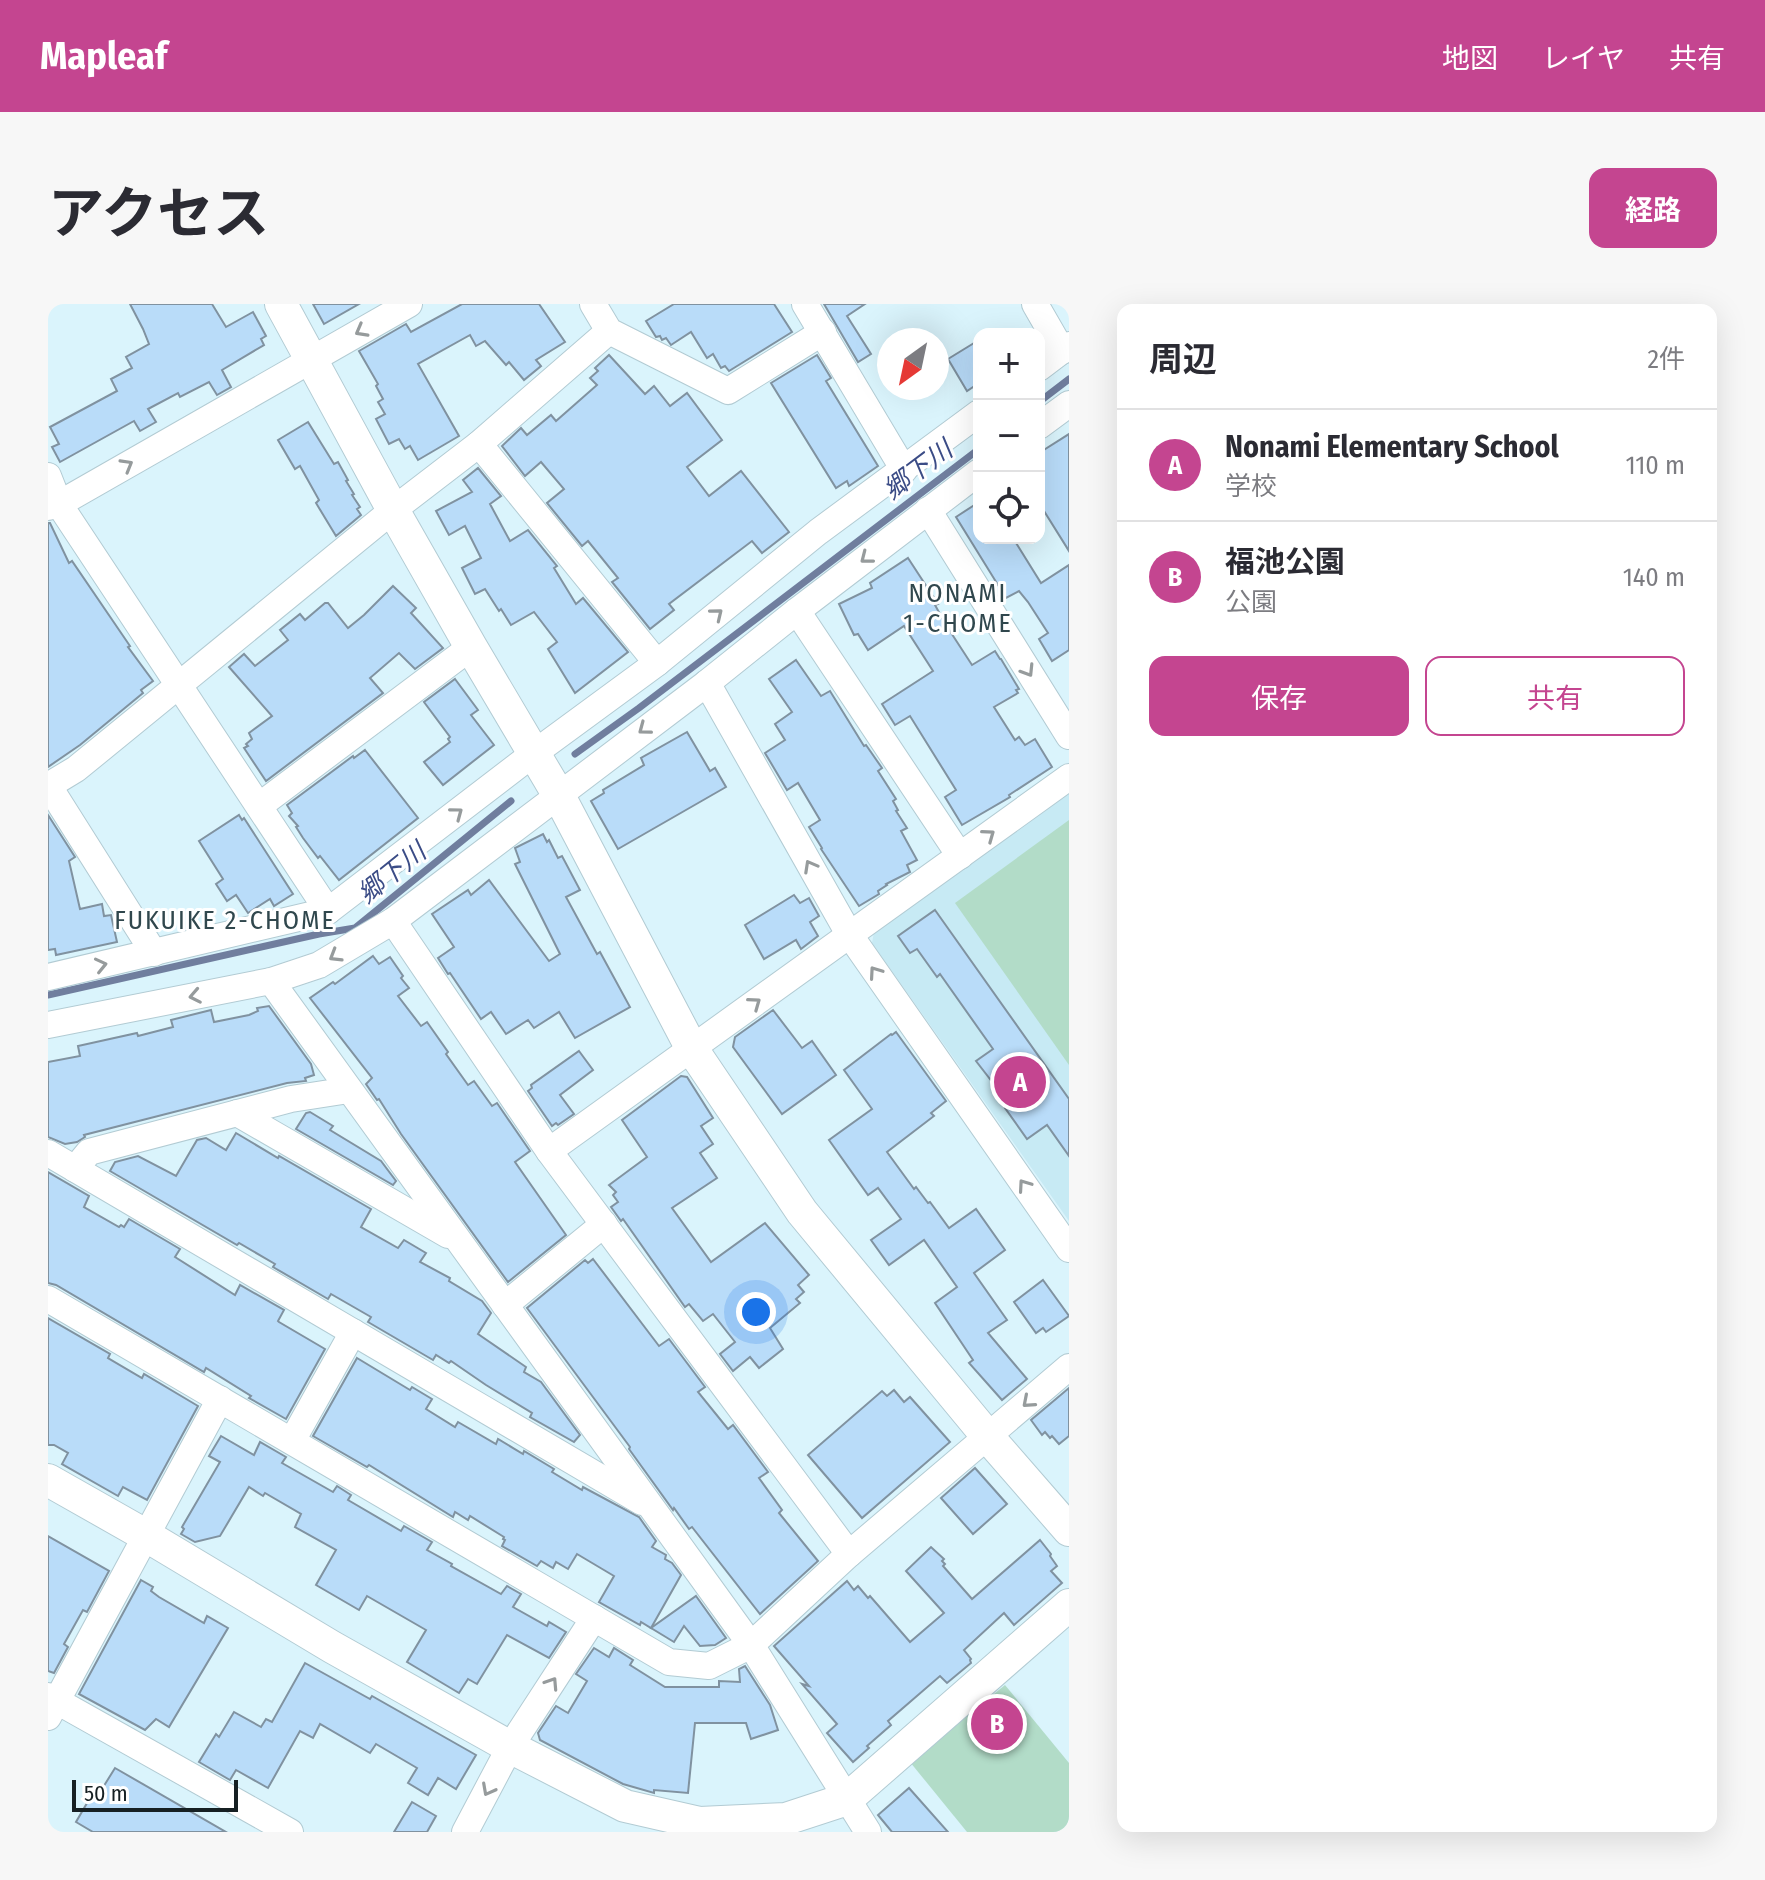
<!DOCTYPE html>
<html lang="ja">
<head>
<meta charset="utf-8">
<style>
	body { margin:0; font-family:"Fira Sans Condensed","Noto Sans JP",sans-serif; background:#f7f7f7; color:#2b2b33 }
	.controls { position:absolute; right:24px; top:24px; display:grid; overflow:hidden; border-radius:16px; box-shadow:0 8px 32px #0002 }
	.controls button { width:72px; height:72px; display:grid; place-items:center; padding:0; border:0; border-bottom:2px solid #e1e1e2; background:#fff; color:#2b2b33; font:40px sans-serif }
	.compass { position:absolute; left:829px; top:24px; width:72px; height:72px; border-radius:50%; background:#fff; box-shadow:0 8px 32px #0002; rotate:213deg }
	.scale { position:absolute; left:24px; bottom:20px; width:166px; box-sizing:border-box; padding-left:8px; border:4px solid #162023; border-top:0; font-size:22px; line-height:28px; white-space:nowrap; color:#162023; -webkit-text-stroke:6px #fff; paint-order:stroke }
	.you { position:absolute; left:708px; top:1008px; width:28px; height:28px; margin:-20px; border:6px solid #fff; border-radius:50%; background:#1a73e8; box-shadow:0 0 0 12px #1a73e833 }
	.badge { display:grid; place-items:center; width:52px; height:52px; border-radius:50%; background:#c44590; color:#fff; font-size:26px; font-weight:700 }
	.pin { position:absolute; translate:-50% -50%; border:4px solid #fff; box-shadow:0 2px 8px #0006 }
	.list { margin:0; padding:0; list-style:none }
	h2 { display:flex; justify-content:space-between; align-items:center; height:104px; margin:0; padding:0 32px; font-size:34px }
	h2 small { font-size:26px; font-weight:400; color:#7c7c81 }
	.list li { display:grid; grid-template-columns:52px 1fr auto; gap:24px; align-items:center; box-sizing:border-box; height:112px; padding:0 32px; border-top:2px solid #e1e1e2 }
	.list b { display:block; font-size:30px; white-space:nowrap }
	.list p { margin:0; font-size:26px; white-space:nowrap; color:#7c7c81 }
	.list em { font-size:26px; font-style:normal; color:#7c7c81 }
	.actions { display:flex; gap:16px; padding:24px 32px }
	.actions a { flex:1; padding:18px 0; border:2px solid #c44590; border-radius:16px; text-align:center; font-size:28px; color:#c44590 }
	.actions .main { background:#c44590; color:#fff }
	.icon { flex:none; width:44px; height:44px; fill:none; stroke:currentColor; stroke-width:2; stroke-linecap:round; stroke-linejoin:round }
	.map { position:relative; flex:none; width:1021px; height:1528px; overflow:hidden; border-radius:16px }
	header { display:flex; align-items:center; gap:48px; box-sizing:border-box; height:112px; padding:0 40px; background:#c44590; color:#fff }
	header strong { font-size:38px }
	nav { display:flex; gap:44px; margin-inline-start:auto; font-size:28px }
	.intro { display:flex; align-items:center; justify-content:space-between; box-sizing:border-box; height:192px; padding:0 48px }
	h1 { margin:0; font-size:56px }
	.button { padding:20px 36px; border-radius:16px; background:#c44590; color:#fff; font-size:28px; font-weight:700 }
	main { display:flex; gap:48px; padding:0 48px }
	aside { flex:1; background:#fff; border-radius:16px; box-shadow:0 8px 32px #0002 }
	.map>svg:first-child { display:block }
	.built { fill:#c7eaf4 }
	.green { fill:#b2dcc8 }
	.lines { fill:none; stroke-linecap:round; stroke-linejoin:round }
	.stream { stroke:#707e9e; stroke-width:7 }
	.building { fill:#b9dcf9; stroke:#8092a0; stroke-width:2 }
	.minor-casing { stroke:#b2cbd3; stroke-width:28 }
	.tertiary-casing { stroke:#b2cbd3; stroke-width:34 }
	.minor { stroke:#fff; stroke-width:26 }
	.tertiary { stroke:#fff; stroke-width:32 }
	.oneway { stroke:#969b9c }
	.labels { text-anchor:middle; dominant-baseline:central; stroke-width:6; stroke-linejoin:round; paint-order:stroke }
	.water-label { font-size:26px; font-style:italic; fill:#3b4c86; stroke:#fff }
	.neighbourhood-label { font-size:26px; letter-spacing:2px; fill:#30474d; stroke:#fff }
</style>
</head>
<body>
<header>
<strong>Mapleaf</strong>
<nav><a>地図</a><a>レイヤ</a><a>共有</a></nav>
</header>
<div class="intro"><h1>アクセス</h1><a class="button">経路</a></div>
<main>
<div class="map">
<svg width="1021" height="1528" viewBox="0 0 1021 1528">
	<rect width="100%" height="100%" fill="#daf4fc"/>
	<polygon class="built" points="1021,490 1021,917 824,639 826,628"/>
	<g class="green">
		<polygon points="1021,516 1021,761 907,599"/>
		<polygon points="957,1381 1021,1459 1021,1528 919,1528 862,1458"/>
	</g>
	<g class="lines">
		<g class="stream">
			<polyline points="991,98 1021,75"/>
			<polyline points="527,450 591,404 931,145"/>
			<polyline points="0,691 271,630 307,624 463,497"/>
		</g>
	</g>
	<g class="building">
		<polygon points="82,0 164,0 178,23 205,8 218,32 213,35 216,41 174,66 183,83 169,91 161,78 132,93 130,89 100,105 108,118 92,127 86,117 12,158 4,143 11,140 2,123 69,87 63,75 84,64 78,53 101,40 95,25"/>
		<polygon points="265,0 311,0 276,20"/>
		<polygon points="414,0 491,0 517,38 488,56 493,62 476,76 461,58 458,61 437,37 428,42 422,31 370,60 411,132 370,156 362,142 357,145 351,135 341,140 328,115 337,110 330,98 335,95 328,82 330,80 311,47 358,20 363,28"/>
		<polygon points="626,0 726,0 744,28 681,67 677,62 673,64 665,50 659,54 643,28 623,41 618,34 614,36 612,32 608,33 598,17"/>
		<polygon points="776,0 817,0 799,12 823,50 810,58"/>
		<polygon points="931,36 931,79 919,87 900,55"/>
		<polygon points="561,51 597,90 606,82 622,102 639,89 674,136 639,163 661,192 693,167 741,228 714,249 704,237 621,300 626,306 602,325 564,278 570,274 540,237 534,242 499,199 516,185 493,158 477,172 454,142 473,124 479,131 503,111 508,117 549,81 542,74 550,67 547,64"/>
		<polygon points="769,51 783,74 778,77 830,162 801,182 799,177 788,184 723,79"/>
		<polygon points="260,118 286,160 290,158 300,176 298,177 306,190 304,191 312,203 309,205 313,211 288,232 268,199 271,196 252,162 247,165 230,136"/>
		<polygon points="1021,130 1021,247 991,199 991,149"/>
		<polygon points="430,164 453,192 442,200 462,237 480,226 509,262 506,264 528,300 535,294 580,348 527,389 500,345 509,338 486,308 463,321 453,305 451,307 437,285 427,290 414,264 433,254 417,222 401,231 388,207 424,188 415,176"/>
		<polygon points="931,198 931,234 965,234 993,279 1021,261 1021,346 1004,357 991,335 1000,329 980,298 971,287 958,294 908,213"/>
		<polygon points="0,219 2,219 21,259 24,257 82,342 80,343 105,377 93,386 95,389 32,441 0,463"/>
		<polygon points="860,254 890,300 887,301 898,321 924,361 947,347 952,355 953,355 971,385 968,386 970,389 946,403 967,436 971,433 977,441 987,435 1004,463 961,491 962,493 914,521 897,493 908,486 862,412 847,421 834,400 885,367 856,322 820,346 810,330 806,331 791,300 824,284 822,279"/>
		<polygon points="345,282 368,304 363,309 395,344 367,365 351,349 322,374 335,389 218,477 196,444 200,442 198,440 204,435 201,429 224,412 181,363 196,350 207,362 240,336 232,326 252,310 257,316 277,299 280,299 300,324 316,311"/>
		<polygon points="748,356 773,392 782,387 816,442 818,441 834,464 830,467 848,495 845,497 850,506 848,507 859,524 853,527 869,556 859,561 862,568 838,580 839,581 830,587 831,590 811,602 773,545 774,544 761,523 772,516 750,479 739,486 717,449 737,436 727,420 744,408 721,375"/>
		<polygon points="407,375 430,406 423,411 446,441 395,481 376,458 402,438 400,435 402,433 376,398"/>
		<polygon points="639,428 662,467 667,464 678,483 570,545 543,497 556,489 555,486 596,461 593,454"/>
		<polygon points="317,446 370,514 291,576 272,552 270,554 255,534 248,523 250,522 241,512 244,509 239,501 305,452 306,454"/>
		<polygon points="0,511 27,553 21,557 32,605 54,600 56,612 63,611 69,638 8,651 7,645 0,646"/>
		<polygon points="191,511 194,516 196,514 245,590 226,602 222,595 200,609 188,591 179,597 168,580 175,575 151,537"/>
		<polygon points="495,530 499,538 501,536 510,554 514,552 532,586 518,593 549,650 552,648 582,703 527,734 511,708 486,724 480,716 458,730 443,708 433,715 402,669 400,670 390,654 406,643 384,610 420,586 423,591 441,576 501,657 512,650 467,560 472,558 467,544"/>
		<polygon points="746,591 752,599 761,594 771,612 762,618 770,632 753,645 748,636 716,655 697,621"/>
		<polygon points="887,606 1021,795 1021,852 999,821 979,835 957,804 962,801 928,757 945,745 892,670 889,673 869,645 862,649 850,632"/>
		<polygon points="325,652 331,660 342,653 355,672 353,674 361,684 350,692 373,722 379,718 400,748 398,750 420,781 426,777 444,802 449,799 482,847 467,858 518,931 460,978 353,830 331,795 329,796 318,780 324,774 262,694 285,678 287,680"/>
		<polygon points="221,702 263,760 266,771 257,774 258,777 239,779 36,831 37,833 29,838 17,840 0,833 0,758 32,752 30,742 89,729 90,732 125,723 123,716 163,706 166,718 201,711 210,707 209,704"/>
		<polygon points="725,706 754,744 764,737 788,771 734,810 685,743 687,733"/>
		<polygon points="848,728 898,797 883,809 886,812 839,848 866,885 868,883 880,899 882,898 901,924 928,905 957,946 926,969 959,1016 940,1029 979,1075 954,1096 921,1059 925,1056 887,999 909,983 876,936 841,961 823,936 853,915 830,884 820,891 781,836 824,805 796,766 843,730 844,731"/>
		<polygon points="531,747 545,766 512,791 526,810 510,821 508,819 504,822 480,787 484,784 483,781"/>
		<polygon points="633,772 639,773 665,814 653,822 665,840 652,849 669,874 624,904 663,958 717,919 761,971 750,981 756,988 748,995 752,999 722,1024 735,1045 711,1064 702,1053 685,1067 672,1050 687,1038 665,1010 655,1017 641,1000 637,1003 575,915 573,917 563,903 570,898 565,891 568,888 561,881 599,853 574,816"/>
		<polygon points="262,808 285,822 282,826 333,857 348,877 345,881 248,825 258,809"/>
		<polygon points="188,829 230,854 231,852 323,905 313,923 350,944 356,936 378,949 372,958 402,974 401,977 434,997 443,1009 430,1030 478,1063 476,1068 493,1078 532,1131 526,1138 482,1113 484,1109 438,1081 403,1057 401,1059 388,1051 385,1056 320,1018 323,1013 283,990 280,995 225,963 227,960 191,939 189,941 62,867 67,858 90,852 128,872 149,836 158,834 178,846"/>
		<polygon points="0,868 41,892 36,903 71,923 73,921 76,923 81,915 132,945 127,953 187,991 192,981 236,1006 230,1017 231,1018 277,1045 238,1115 201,1094 203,1092 158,1064 156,1068 8,981 0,979"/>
		<polygon points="545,955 611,1042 621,1035 657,1083 650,1088 680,1125 685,1121 720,1168 711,1174 734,1206 731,1209 770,1257 712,1310 644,1223 641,1225 626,1204 625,1206 581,1145 582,1143 479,1004 537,956 540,959"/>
		<polygon points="995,976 1021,1012 998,1028 995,1024 988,1029 966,998"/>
		<polygon points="0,1014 62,1050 60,1054 94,1074 96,1070 150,1102 99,1196 75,1183 70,1192 14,1160 20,1149 6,1141 0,1141"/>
		<polygon points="309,1054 362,1086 364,1083 384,1095 378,1105 407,1123 410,1118 448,1140 450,1135 475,1150 476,1147 506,1165 504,1168 534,1186 535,1183 591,1213 608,1237 604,1243 618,1251 617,1255 624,1259 633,1271 603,1324 593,1318 592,1321 551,1298 566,1272 529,1250 520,1265 508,1258 505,1264 493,1257 489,1262 454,1242 457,1236 455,1235 456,1233 422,1212 420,1216 407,1208 405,1213 321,1161 319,1163 265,1132"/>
		<polygon points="1021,1084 1021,1132 1011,1140 1004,1132 1002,1134 997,1128 994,1131 983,1116"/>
		<polygon points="846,1086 856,1098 862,1093 902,1138 814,1214 760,1151 834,1087 839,1092"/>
		<polygon points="173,1132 206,1151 212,1138 238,1153 234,1159 285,1188 289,1182 303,1191 300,1196 353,1227 356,1222 384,1238 379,1246 404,1260 403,1262 453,1290 459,1282 473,1290 465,1303 499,1322 501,1318 518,1328 501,1354 459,1331 429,1380 420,1375 411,1389 359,1358 378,1326 319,1292 311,1306 268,1281 288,1246 247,1223 253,1210 217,1189 215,1192 201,1183 172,1232 147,1238 133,1230 136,1225 134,1223 172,1158 161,1152"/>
		<polygon points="927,1164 959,1200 925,1230 893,1194"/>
		<polygon points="0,1232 61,1267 39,1308 35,1306 16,1340 20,1343 6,1369 0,1367"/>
		<polygon points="992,1236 1003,1250 1002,1252 1009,1262 1003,1267 1014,1279 966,1321 956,1309 916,1346 923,1355 922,1356 923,1359 899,1379 892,1372 840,1417 843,1421 819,1442 821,1444 805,1458 779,1429 789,1420 754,1380 761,1382 726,1342 799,1277 806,1286 810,1282 820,1294 822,1292 862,1338 896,1309 858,1267 883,1243 896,1255 894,1257 897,1260 895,1262 924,1295"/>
		<polygon points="93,1276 105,1283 103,1287 111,1293 156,1319 159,1312 180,1324 121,1423 108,1415 97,1426 31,1390"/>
		<polygon points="648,1292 678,1334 667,1341 652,1342 636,1322 626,1338 603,1324"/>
		<polygon points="546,1344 561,1353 566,1344 585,1356 582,1361 617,1383 671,1383 671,1377 692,1378 691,1365 697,1362 722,1401 730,1426 703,1435 698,1419 647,1419 640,1489 606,1486 606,1489 575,1480 492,1436 490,1429 508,1402 520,1409 539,1377 528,1370"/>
		<polygon points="257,1359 322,1395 324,1392 428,1451 408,1485 390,1474 380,1491 360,1479 369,1464 328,1440 322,1449 272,1420 265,1434 252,1427 220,1484 188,1466 182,1476 151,1458 168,1430 171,1433 186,1408 213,1423 218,1415 224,1418"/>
		<polygon points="67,1464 178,1528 45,1528 28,1518 49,1482 54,1485"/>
		<polygon points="861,1484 900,1528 844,1528 830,1511"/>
		<polygon points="364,1498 388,1512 379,1528 346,1528"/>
	</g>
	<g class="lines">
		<g class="minor-casing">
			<g id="minor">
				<polyline points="545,0 561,27 680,87 775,28"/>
				<polyline points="757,0 856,166"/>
				<polyline points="987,0 1014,47"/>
				<polyline points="991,64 1021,41"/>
				<polyline points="991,122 1021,100"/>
				<polyline points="431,140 609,359"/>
				<polyline points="0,172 11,200 280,607"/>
				<polyline points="0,203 11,200 361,0"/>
				<polyline points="880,206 1021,432"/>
				<polyline points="749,307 912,552"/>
				<polyline points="659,379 801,630 1021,945"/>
				<polyline points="0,481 106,649"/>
				<polyline points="0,482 28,465 345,206 431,140 561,27"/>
				<polyline points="211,502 423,343"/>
				<polyline points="345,617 501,847 801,1250 1021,1063"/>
				<polyline points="0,673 280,607 485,450 609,359 770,228 931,109"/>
				<polyline points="223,677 703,1341 820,1528"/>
				<polyline points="0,721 223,677 271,661 345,617 659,379 749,307 931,168"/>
				<polyline points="189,809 400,931"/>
				<polyline points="501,847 1021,473"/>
				<polyline points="0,849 594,1198"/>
				<polyline points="27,865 41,848 243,795 301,786"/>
				<polyline points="0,995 621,1358 661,1362 703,1341 801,1250"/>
				<polyline points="457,1001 556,920"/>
				<polyline points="244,1137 305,1028"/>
				<polyline points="0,1392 242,1528"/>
				<polyline points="0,1413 172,1095"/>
				<polyline points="417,1528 462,1443 546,1314"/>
			</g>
		</g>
		<g class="tertiary-casing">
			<g id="tertiary">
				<polyline points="233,0 345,206 423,343 510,490 644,745 754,908 940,1133 1021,1226"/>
				<polyline points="0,1176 97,1231 284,1343 462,1443 577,1502 652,1519 738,1515 799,1495 1021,1301"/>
			</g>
		</g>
		<use href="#minor" class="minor"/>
		<use href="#tertiary" class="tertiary"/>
	</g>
	<defs><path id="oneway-chevron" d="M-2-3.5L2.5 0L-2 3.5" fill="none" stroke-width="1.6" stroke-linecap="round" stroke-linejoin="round" transform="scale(2)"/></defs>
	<g class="oneway">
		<use href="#oneway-chevron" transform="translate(313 27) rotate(151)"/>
		<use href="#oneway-chevron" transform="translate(79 161) rotate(-30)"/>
		<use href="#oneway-chevron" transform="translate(818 254) rotate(142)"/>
		<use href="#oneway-chevron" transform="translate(669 310) rotate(-39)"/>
		<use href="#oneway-chevron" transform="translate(980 367) rotate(58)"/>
		<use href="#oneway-chevron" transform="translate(596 425) rotate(143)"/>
		<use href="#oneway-chevron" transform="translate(409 509) rotate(-37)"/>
		<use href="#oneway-chevron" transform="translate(941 531) rotate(-36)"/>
		<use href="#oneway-chevron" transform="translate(762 562) rotate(-119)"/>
		<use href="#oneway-chevron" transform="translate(287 652) rotate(149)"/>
		<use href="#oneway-chevron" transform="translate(53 661) rotate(-13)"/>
		<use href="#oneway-chevron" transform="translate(827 668) rotate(-125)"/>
		<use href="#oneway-chevron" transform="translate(147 692) rotate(169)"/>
		<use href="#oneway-chevron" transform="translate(707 699) rotate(-36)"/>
		<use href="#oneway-chevron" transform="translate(976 881) rotate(-125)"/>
		<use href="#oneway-chevron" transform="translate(980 1098) rotate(139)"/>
		<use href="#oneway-chevron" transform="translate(504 1379) rotate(-57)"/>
		<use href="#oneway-chevron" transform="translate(440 1486) rotate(118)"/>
	</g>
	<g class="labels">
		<g class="water-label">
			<text transform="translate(870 166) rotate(-37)">郷下川</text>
			<text transform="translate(344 569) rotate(-39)">郷下川</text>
		</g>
		<g class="neighbourhood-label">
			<text x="910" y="289">NONAMI<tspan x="910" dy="30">1-CHOME</tspan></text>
			<text x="177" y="616">FUKUIKE 2-CHOME</text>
		</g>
	</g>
</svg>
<div class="controls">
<button>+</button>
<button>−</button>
<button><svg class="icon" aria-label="locate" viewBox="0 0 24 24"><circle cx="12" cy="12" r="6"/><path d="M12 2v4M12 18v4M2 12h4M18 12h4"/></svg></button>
</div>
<svg class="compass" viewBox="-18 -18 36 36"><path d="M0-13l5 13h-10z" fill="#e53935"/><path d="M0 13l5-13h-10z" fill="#7c7c81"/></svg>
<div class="scale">50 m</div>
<div class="you"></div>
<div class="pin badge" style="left:972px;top:778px">A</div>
<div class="pin badge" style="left:949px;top:1420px">B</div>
</div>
<aside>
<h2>周辺<small>2件</small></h2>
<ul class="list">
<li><span class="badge">A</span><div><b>Nonami Elementary School</b><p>学校</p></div><em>110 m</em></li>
<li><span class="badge">B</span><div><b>福池公園</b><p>公園</p></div><em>140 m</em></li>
</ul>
<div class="actions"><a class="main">保存</a><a>共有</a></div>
</aside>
</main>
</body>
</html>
